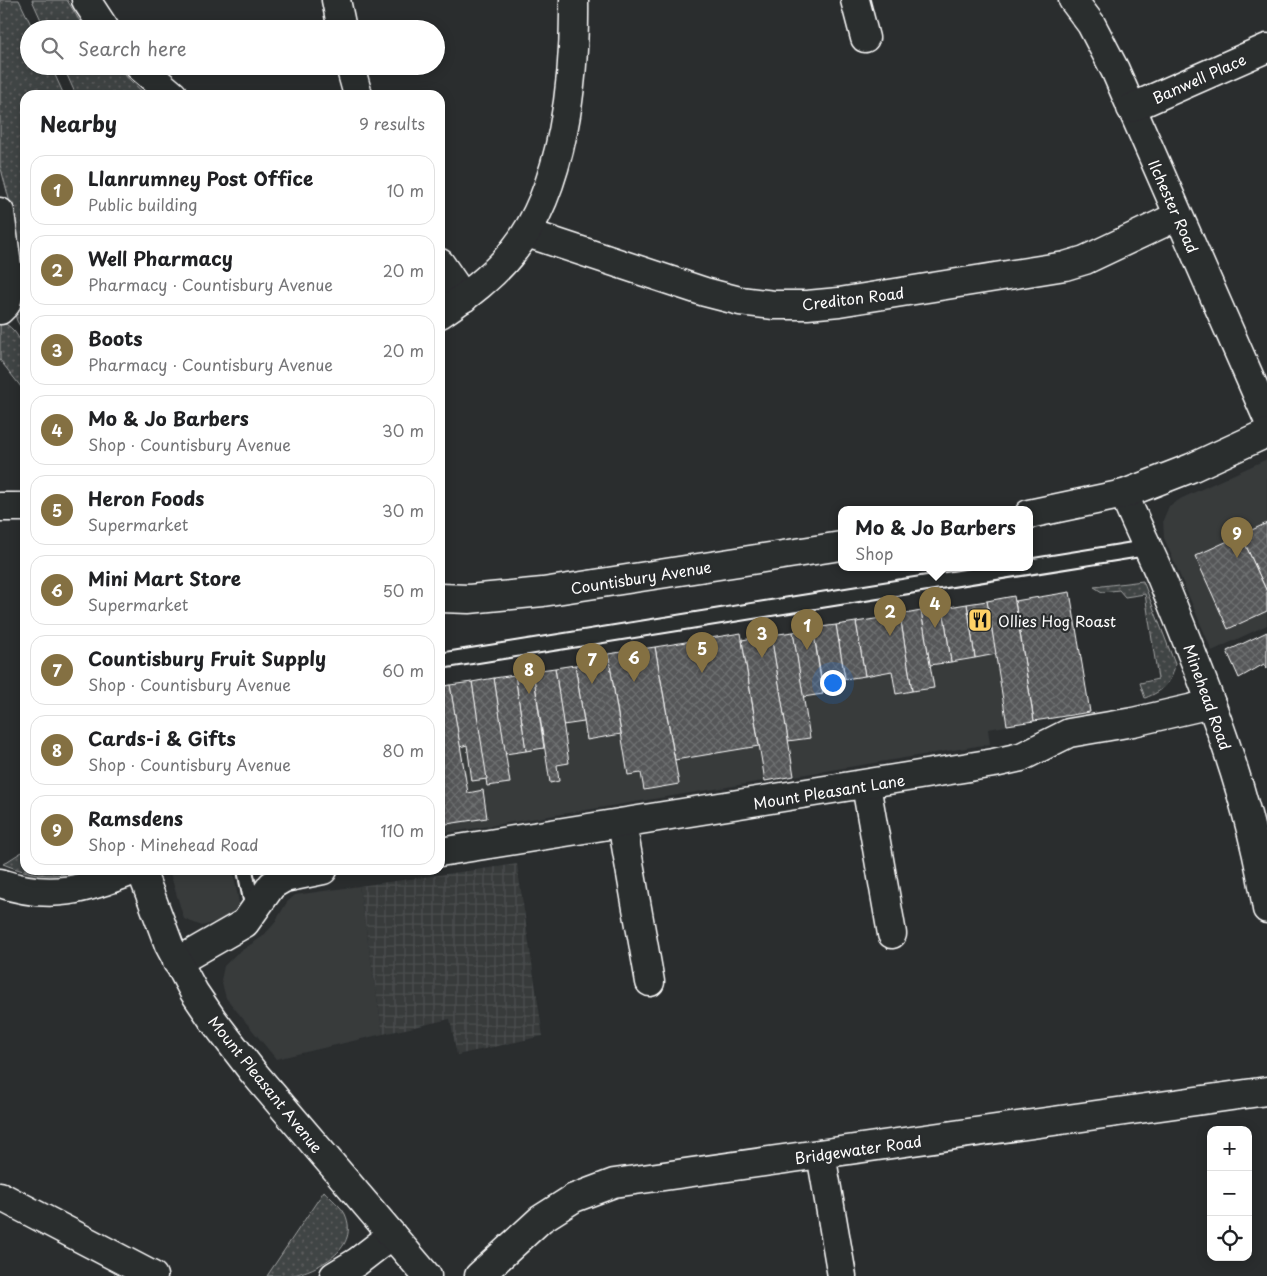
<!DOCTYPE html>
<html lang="en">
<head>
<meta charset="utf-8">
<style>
	body { margin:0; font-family:"Playpen Sans",sans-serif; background:#f2f2f2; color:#202124 }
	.controls { position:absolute; right:15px; bottom:15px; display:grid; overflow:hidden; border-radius:10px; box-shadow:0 2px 12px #0003 }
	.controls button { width:45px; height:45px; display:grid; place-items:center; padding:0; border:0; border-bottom:1px solid #e0e0e0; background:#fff; color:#202124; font:25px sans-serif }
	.you { position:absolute; left:832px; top:682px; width:18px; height:18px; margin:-12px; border:4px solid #fff; border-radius:50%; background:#1a73e8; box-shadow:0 0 0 8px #1a73e833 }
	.badge { display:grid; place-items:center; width:32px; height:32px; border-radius:50%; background:#847042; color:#fff; font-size:16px; font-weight:700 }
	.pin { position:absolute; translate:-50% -41px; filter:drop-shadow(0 1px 2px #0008) }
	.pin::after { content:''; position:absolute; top:26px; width:18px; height:15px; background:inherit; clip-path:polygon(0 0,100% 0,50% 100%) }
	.popup { position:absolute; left:838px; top:506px; width:195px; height:65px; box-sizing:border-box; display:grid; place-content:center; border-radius:10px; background:#fff; filter:drop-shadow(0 1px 4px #0005); font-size:16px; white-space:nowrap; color:#757577 }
	.popup b { font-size:19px; color:#202124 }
	.popup::after { content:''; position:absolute; left:50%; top:100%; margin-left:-10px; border:10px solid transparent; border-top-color:#fff }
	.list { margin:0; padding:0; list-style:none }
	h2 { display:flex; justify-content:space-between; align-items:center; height:65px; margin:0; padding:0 20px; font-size:21px }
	h2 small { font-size:16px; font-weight:400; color:#757577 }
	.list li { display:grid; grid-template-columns:32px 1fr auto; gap:15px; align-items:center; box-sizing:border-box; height:70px; margin:0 10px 10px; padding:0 10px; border:1px solid #e0e0e0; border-radius:15px }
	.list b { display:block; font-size:19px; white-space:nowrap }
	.list p { margin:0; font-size:16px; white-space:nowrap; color:#757577 }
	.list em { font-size:16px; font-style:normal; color:#757577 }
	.icon { flex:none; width:28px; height:28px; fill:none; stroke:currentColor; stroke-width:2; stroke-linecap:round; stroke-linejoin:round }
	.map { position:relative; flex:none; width:1267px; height:1276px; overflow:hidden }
	.search { position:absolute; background:#fff; box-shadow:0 2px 12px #0003; left:20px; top:20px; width:425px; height:55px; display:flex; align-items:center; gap:12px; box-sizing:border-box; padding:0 18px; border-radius:28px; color:#757577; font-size:19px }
	.panel { position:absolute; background:#fff; box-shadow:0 2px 12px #0003; left:20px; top:90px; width:425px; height:785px; border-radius:15px }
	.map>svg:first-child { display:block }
	.built { fill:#373a3b }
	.industrial { fill:url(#industrial-grid) }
	.grass { fill:url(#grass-dots); stroke:#a0a2a2 }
	.building { fill:url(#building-cross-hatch); stroke:#fff }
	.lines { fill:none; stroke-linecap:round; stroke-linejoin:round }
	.service-casing { stroke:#fff; stroke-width:18 }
	.minor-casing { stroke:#fff; stroke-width:31 }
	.tertiary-casing { stroke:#fff; stroke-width:31 }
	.service { stroke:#2a2d2e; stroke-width:14 }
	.minor { stroke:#2a2d2e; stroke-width:28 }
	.tertiary { stroke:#2a2d2e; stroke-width:28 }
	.labels { text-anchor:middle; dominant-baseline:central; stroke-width:4.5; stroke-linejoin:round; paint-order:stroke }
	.street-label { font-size:15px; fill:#fff; stroke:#2a2d2e }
	.poi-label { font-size:15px; fill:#fff; stroke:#2a2d2e; text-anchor:start }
</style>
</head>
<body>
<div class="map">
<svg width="1267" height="1276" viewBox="0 0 1267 1276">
	<defs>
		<pattern id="industrial-grid" width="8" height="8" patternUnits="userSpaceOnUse" patternTransform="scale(1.25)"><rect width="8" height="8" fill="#373a3b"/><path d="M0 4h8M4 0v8" fill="none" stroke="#4b4e4f"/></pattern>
		<pattern id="grass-dots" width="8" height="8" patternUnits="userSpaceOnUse" patternTransform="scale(1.25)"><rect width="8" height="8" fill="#414445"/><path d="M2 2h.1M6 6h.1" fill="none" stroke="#5e6061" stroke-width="1.8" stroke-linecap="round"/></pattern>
		<pattern id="building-cross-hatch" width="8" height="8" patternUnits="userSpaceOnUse" patternTransform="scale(1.25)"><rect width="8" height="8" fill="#555758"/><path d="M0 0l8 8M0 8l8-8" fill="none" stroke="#6e7071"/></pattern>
	</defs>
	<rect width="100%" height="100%" fill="#2a2d2e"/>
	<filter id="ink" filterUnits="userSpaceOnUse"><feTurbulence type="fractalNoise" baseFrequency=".02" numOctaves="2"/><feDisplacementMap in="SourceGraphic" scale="10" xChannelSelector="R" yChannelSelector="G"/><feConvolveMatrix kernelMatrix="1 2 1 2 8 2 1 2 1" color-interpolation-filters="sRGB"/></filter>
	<g filter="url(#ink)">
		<g class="built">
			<polygon points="1267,459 1267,625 1212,651 1164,538 1163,520 1169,506 1182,498"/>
			<polygon points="1070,592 1090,712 988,729 990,744 440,834 440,687 575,665 609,659 608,654 741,633 743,640 1014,596 1015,601"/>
			<polygon points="169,870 233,870 239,903 239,910 234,916 202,926 184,919"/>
			<polygon points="359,886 383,1034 276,1059 226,998 221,980 224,966 236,954 262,937 274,924 287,902 295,895"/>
		</g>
		<polygon class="industrial" points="517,864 543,1036 457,1055 450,1019 383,1034 359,886"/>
		<g class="grass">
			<polygon points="0,0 19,0 33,29 29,29 29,66 51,66 64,95 25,95 25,334 17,321 14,311 15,257 9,199 0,165"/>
			<polygon points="32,0 67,0 84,28 45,29"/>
			<polygon points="63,66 115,66 146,95 76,95"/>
			<path d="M2,322C29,335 25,367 25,392L0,360V323Z"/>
			<path d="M1143,581L1175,664C1172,683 1163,691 1145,698L1140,683L1158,679L1145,594L1125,597L1119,590L1102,592L1094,587Z"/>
			<path d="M25,850V870H81C54,879 30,875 3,864Z"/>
			<path d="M324,1191C330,1198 341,1206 345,1214C360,1248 321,1268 294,1275C286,1276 275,1276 267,1276Z"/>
		</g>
		<g class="building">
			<polygon points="1267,523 1267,592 1241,535"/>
			<polygon points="1241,535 1267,592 1267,611 1228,629 1195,556"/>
			<polygon points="1070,592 1090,712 1034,721 1015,601"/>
			<polygon points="1014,596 1034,721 1007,725 987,601"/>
			<polygon points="987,601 996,654 975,658 967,604"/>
			<polygon points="967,604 975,658 951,662 943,608"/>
			<polygon points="943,608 951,662 930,665 921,611"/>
			<polygon points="921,611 934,688 912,691 900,615"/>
			<polygon points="900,615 912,691 896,694 892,671 865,676 856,622"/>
			<polygon points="856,622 865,676 845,679 836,625"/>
			<polygon points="836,625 845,679 822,683 813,628"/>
			<polygon points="813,628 823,694 803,697 793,632"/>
			<polygon points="793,632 810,738 788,741 771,635"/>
			<polygon points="1267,632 1267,669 1264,664 1239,678 1227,651"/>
			<polygon points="741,633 759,746 675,760 655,647"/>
			<polygon points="771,635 794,776 765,781 742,640"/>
			<polygon points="655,647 679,784 644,790 641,773 628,775 608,654"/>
			<polygon points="609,659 621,734 587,740 575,665"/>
			<polygon points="575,665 584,722 563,725 555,668"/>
			<polygon points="555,668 569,763 557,765 559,781 550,783 533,671"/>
			<polygon points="533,671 544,748 526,751 515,675"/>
			<polygon points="515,675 526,751 505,754 494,678"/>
			<polygon points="494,678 510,783 487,786 472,682"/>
			<polygon points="472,682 487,779 472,781 467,745 460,747 450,685"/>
			<polygon points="450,685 468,793 483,790 487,818 440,825 440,687"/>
		</g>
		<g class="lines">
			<g class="service-casing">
				<g id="service">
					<polyline points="440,661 1146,548"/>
					<polyline points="245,870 253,910"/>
				</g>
			</g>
			<g class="minor-casing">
				<g id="minor">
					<polyline points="86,0 105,29"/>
					<polyline points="336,0 342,29"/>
					<polyline points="855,0 865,38"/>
					<polyline points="1073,0 1091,24 1115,70 1267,417"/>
					<polyline points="139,66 173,95"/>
					<polyline points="350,66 358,95"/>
					<polyline points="1131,108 1267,48"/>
					<polyline points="0,212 10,289 6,304 0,310"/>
					<polyline points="527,233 705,292 740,301 774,305 807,305 839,302 1065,266 1085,260 1178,216"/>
					<polyline points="440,263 464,298"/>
					<path d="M1124,494C1135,522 1149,549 1161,577C1205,684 1250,794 1267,909"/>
					<polyline points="866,785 892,934"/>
					<polyline points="622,823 650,982"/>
					<polyline points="440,852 994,763 1021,757 1069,733 1133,722 1211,704"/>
					<path d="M0,883C53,901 84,889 135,870"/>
					<polyline points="177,962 245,923 272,885 284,878 323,870"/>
					<polyline points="821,1154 842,1276"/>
					<polyline points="0,1196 153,1276"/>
					<polyline points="334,1276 357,1262 392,1235"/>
					<polyline points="479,1276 541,1219 574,1198 614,1183 1267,1091"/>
				</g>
			</g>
			<g class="tertiary-casing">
				<g id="tertiary">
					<path d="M440,314C467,296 494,276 514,250C564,188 575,77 574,0"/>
					<polyline points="0,507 25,507"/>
					<polyline points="1029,514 1124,494 1191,468 1267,433"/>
					<polyline points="440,598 469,599 543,592 841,546"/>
					<polyline points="141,870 169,945 194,992 213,1020 253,1072 427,1276"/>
				</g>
			</g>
			<use href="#service" class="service"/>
			<use href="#minor" class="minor"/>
			<use href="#tertiary" class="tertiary"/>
		</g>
	</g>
	<defs>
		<g id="restaurant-square" transform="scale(1.25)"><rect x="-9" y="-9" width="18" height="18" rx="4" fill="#ffd166" stroke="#2a2d2e"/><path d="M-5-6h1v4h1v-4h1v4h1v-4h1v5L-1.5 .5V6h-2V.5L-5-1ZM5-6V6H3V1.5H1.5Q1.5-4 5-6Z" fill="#111"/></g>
	</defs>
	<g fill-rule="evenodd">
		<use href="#restaurant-square" x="980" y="620"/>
	</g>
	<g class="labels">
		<g class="street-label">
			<text transform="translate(1199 78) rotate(-24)">Banwell Place</text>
			<text transform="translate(1174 206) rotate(66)">Ilchester Road</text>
			<text transform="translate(853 298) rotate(-7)">Crediton Road</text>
			<text transform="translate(641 577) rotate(-9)">Countisbury Avenue</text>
			<text transform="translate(1208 697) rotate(70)">Minehead Road</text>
			<text transform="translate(829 791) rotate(-9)">Mount Pleasant Lane</text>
			<text transform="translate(266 1084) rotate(51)">Mount Pleasant Avenue</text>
			<text transform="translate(858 1149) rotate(-8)">Bridgewater Road</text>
		</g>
		<g class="poi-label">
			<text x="998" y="620">Ollies Hog Roast</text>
		</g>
	</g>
</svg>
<div class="controls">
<button>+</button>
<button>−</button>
<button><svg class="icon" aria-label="locate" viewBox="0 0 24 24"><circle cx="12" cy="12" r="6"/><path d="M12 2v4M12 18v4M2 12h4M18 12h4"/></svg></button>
</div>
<div class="you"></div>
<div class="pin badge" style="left:807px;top:650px">1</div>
<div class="pin badge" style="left:890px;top:636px">2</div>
<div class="pin badge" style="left:762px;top:658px">3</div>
<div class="pin badge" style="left:935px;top:628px">4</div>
<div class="popup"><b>Mo &amp; Jo Barbers</b>Shop</div>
<div class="pin badge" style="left:702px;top:673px">5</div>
<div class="pin badge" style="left:634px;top:682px">6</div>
<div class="pin badge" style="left:592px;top:684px">7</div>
<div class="pin badge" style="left:529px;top:694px">8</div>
<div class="pin badge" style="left:1237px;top:558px">9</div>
<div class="search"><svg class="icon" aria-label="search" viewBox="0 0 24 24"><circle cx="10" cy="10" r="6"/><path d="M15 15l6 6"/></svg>Search here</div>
<section class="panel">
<h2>Nearby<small>9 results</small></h2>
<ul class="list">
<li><span class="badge">1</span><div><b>Llanrumney Post Office</b><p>Public building</p></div><em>10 m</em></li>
<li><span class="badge">2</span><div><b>Well Pharmacy</b><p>Pharmacy · Countisbury Avenue</p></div><em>20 m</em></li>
<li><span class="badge">3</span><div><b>Boots</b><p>Pharmacy · Countisbury Avenue</p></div><em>20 m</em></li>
<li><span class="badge">4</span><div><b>Mo &amp; Jo Barbers</b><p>Shop · Countisbury Avenue</p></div><em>30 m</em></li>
<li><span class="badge">5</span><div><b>Heron Foods</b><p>Supermarket</p></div><em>30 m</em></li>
<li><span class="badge">6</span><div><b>Mini Mart Store</b><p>Supermarket</p></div><em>50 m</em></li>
<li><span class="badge">7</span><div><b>Countisbury Fruit Supply</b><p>Shop · Countisbury Avenue</p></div><em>60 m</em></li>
<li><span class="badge">8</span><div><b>Cards-i &amp; Gifts</b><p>Shop · Countisbury Avenue</p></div><em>80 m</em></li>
<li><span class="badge">9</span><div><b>Ramsdens</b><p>Shop · Minehead Road</p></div><em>110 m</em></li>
</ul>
</section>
</div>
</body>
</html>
